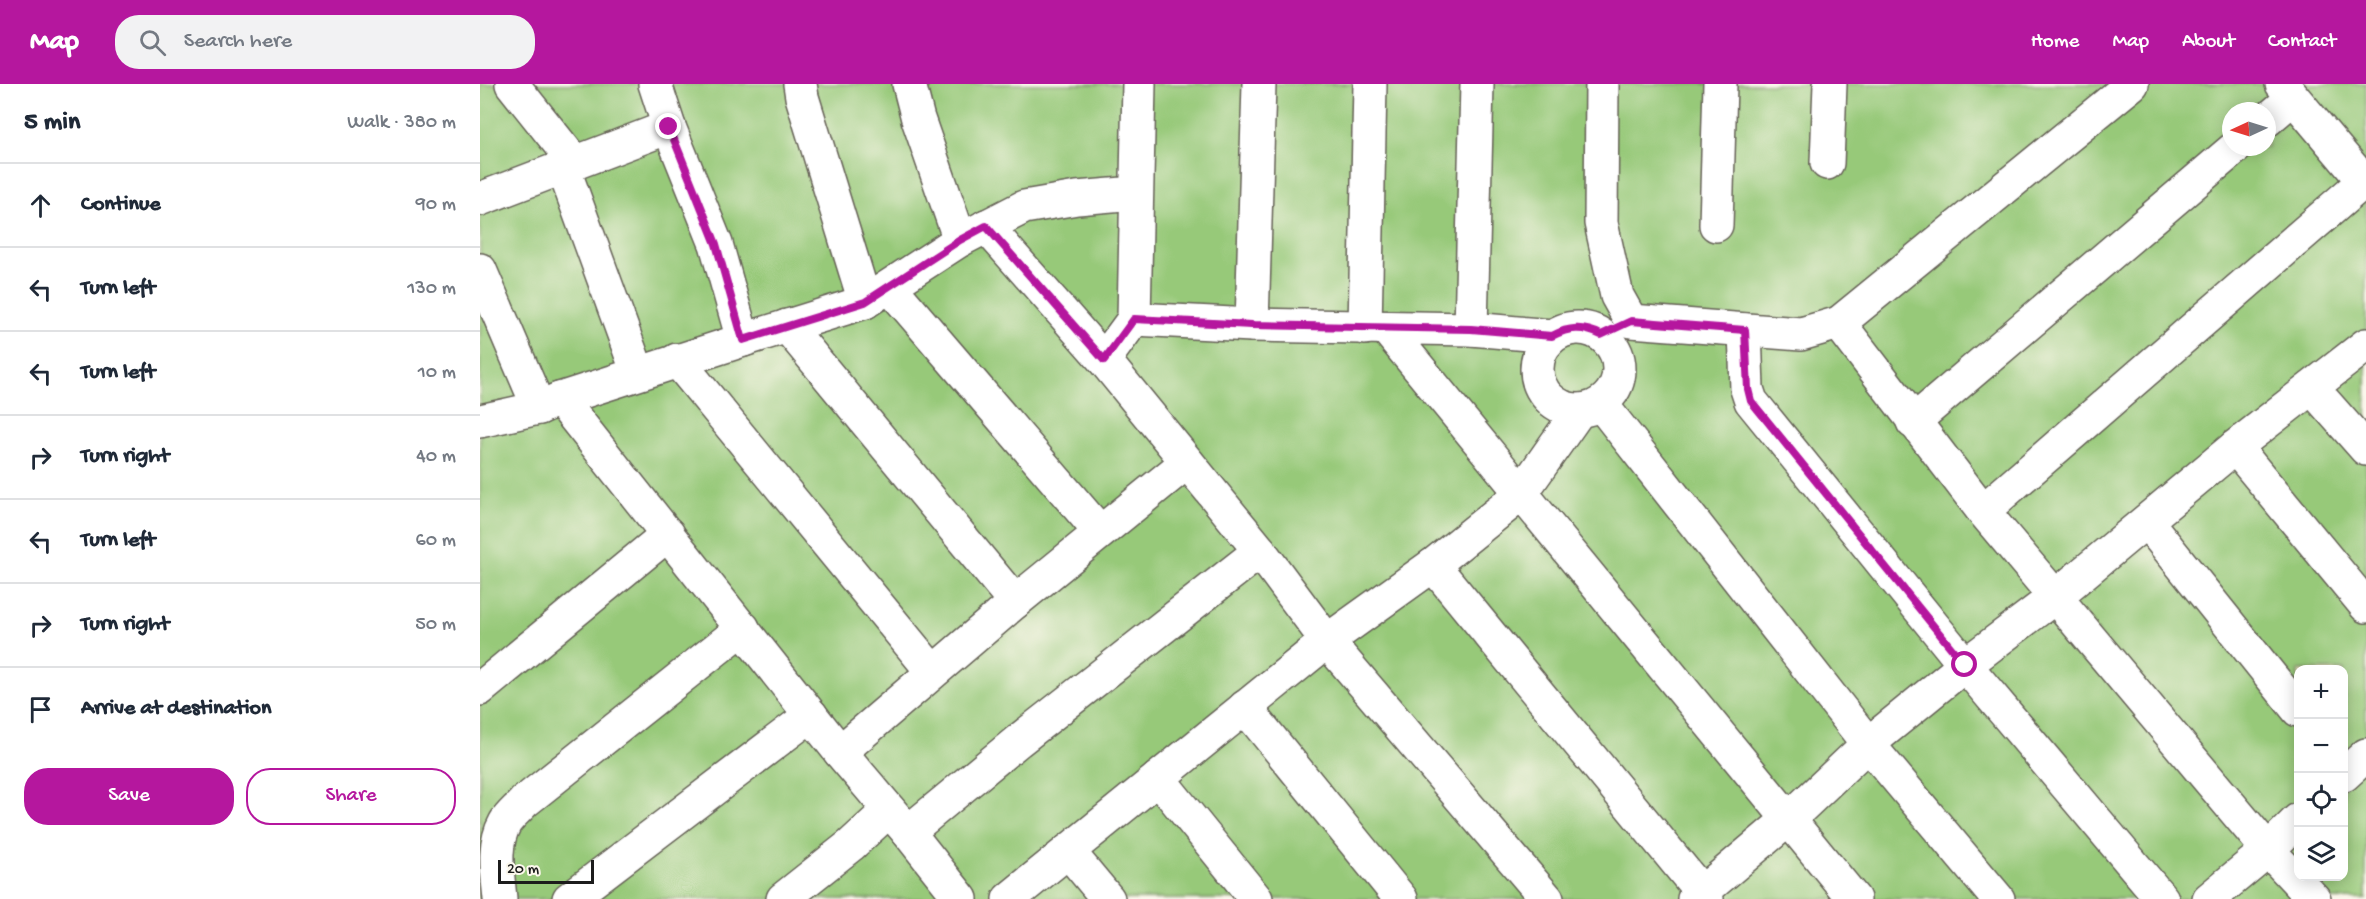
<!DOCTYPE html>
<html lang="en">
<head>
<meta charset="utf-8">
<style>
	body { margin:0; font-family:"Gochi Hand",sans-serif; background:#f2f2f3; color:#1f2937 }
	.controls { position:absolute; right:18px; bottom:18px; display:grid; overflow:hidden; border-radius:12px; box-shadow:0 3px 15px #0003 }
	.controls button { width:54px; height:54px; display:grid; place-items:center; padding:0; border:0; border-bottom:2px solid #e0e1e3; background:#fff; color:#1f2937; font:30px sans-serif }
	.compass { position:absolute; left:1742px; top:18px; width:54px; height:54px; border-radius:50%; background:#fff; box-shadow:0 3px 15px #0003; rotate:266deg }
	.scale { position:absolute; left:18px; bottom:15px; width:96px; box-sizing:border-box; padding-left:6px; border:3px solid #1c1c1c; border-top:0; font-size:16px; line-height:21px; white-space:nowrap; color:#1c1c1c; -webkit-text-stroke:4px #fbf7ec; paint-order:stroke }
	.stop { position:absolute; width:18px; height:18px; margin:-14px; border:4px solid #b5179e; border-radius:50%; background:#fff }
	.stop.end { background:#b5179e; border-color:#fff; box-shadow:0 2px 6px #0008 }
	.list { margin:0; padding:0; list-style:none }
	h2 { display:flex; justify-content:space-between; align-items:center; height:78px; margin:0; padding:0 24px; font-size:26px }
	h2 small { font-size:20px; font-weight:400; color:#747a83 }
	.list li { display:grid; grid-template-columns:39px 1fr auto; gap:18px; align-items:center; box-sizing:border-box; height:84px; padding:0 24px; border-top:2px solid #e0e1e3 }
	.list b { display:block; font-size:22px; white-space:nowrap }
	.list em { font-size:20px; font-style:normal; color:#747a83 }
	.actions { display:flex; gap:12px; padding:18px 24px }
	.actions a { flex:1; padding:14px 0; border:2px solid #b5179e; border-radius:24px; text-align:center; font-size:21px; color:#b5179e }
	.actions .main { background:#b5179e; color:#fff }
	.icon { flex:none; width:33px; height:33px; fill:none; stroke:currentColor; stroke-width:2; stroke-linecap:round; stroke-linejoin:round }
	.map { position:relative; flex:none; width:1886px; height:815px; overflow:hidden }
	header { display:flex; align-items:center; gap:36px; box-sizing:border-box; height:84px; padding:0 30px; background:#b5179e; color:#fff }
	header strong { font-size:28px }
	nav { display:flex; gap:33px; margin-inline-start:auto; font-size:21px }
	.search { width:420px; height:54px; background:#f2f2f3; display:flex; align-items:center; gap:15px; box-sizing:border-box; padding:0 21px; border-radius:24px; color:#747a83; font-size:22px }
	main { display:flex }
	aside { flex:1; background:#fff }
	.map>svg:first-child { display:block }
	.green { fill:#97c979; stroke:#5a724a; stroke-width:1.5; fill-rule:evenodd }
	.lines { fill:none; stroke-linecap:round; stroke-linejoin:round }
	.minor-casing { stroke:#656156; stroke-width:36 }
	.tertiary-casing { stroke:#656156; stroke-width:36 }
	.minor { stroke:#fff; stroke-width:33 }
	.tertiary { stroke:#fff; stroke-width:33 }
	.route { stroke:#b5179e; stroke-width:8 }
</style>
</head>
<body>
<header>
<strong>Map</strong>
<div class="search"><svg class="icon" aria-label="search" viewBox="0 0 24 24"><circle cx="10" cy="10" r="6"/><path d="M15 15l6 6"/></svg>Search here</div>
<nav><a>Home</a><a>Map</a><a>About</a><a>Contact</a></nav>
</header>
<main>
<aside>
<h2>5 min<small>Walk · 380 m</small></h2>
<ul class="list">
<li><svg class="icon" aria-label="ahead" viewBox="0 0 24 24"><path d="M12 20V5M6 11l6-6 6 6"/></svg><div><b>Continue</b></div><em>90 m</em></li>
<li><svg class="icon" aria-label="left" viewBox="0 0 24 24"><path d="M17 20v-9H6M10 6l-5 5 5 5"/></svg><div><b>Turn left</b></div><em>130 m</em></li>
<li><svg class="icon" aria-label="left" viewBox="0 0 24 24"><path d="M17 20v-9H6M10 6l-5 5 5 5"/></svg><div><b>Turn left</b></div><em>10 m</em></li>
<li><svg class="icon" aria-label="right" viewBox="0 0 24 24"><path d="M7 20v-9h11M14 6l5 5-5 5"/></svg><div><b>Turn right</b></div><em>40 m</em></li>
<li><svg class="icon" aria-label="left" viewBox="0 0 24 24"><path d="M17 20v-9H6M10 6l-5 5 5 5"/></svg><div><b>Turn left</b></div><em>60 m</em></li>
<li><svg class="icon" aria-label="right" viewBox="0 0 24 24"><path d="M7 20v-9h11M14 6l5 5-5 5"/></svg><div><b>Turn right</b></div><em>50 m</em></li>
<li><svg class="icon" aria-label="arrive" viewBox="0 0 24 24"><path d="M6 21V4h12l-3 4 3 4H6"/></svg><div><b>Arrive at destination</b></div></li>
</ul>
<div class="actions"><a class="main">Save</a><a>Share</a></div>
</aside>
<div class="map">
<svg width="1886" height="815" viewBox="0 0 1886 815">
	<rect width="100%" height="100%" fill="#fbf7ec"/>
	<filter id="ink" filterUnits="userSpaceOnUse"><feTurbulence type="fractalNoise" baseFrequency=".0167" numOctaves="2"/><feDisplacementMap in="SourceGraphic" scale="12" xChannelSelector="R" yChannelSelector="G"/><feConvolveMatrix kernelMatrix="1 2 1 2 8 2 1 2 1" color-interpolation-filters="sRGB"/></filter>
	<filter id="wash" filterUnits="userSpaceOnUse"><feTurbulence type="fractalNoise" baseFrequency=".008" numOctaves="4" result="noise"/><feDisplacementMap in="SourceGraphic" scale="24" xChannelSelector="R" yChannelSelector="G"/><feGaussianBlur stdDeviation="1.35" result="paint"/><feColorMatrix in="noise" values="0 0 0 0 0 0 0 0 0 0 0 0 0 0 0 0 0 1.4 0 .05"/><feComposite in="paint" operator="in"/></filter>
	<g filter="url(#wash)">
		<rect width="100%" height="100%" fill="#ede2c2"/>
		<path class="green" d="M0,0H1886V815H0ZM1751,27H1787V63H1751ZM1818,586H1864V792H1818Z"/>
	</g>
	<g filter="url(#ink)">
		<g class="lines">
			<g class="minor-casing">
				<g id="minor">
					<polyline points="32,0 95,79"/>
					<polyline points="320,0 322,13 385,218"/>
					<polyline points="429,0 438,35 480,156"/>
					<polyline points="1787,36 1813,14"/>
					<polyline points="1347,79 1350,0"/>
					<polyline points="83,83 158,289"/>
					<polyline points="0,115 189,43"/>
					<polyline points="1236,141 1240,0"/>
					<polyline points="506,142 624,276 780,467 847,557 1067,815"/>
					<polyline points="0,186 59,324"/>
					<polyline points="410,203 620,448"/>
					<polyline points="654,235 772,241 991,245 1072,252"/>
					<polyline points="1359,239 1652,0"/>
					<polyline points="772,241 779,0"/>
					<polyline points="307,242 535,518"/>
					<circle cx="1098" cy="285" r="41"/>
					<polyline points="885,244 890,0"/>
					<polyline points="906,244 1374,815"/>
					<polyline points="991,245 997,0"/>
					<polyline points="1265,246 1267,305 1271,317 1485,581 1682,815"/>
					<polyline points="263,256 385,218 480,156 544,123 597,114 655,109"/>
					<polyline points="197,276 452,587"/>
					<polyline points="624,276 654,235 659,0"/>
					<polyline points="1832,304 1886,365"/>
					<polyline points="1121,320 1388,660 1518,815"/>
					<polyline points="0,337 59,324 79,315"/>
					<polyline points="1433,338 1756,63"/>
					<polyline points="1755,363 1886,522"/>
					<polyline points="1503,427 1884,97"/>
					<polyline points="1667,438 1818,626"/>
					<polyline points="953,481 1227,815"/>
					<polyline points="0,605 188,450"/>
					<polyline points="765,623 921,815"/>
					<polyline points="360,668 535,518 707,378"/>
					<polyline points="1864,691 1886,671"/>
					<polyline points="678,694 776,815"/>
					<polyline points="428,748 538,657 780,467"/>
					<polyline points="588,767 628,815"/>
					<path d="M20,815C18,791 12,762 25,739C29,732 38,725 44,718L263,544"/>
					<polyline points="89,815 331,631"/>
					<polyline points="303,815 371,761 409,726"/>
					<polyline points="529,815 847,557 953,481 1040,411 1099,327"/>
					<polyline points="1214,815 1310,734 1388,660 1485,581 1576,512 1755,363 1886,261"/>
					<polyline points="1729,815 1788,766 1818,736"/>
				</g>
			</g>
			<g class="tertiary-casing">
				<g id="tertiary">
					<polyline points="175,0 189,43 236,160 263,256 80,315 360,668 428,748 481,815"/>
					<polyline points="1122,0 1121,139 1137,212 1151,237 1321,250 1359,239 1503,427 1788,766 1834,815"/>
					<polyline points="1802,0 1886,100"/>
				</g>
			</g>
			<use href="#minor" class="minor"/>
			<use href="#tertiary" class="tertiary"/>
		</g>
	</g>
	<g class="lines" filter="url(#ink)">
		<path class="route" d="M189,43L236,160L263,256L385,218L480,156L506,142L624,276L654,235L772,241L991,245L1072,252C1089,243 1103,242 1121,251L1151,237L1265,246L1268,305L1271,317L1485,581"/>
	</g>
</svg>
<div class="controls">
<button>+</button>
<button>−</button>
<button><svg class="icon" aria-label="locate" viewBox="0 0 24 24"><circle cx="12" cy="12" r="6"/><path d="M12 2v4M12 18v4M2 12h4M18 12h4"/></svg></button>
<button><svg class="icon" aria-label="layers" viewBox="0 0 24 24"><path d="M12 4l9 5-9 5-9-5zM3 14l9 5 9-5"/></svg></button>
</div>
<svg class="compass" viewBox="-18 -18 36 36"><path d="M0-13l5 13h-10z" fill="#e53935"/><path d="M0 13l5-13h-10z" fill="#747a83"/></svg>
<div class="scale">20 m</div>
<div class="stop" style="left:1485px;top:581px"></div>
<div class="stop end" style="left:189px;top:43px"></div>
</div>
</main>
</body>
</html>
